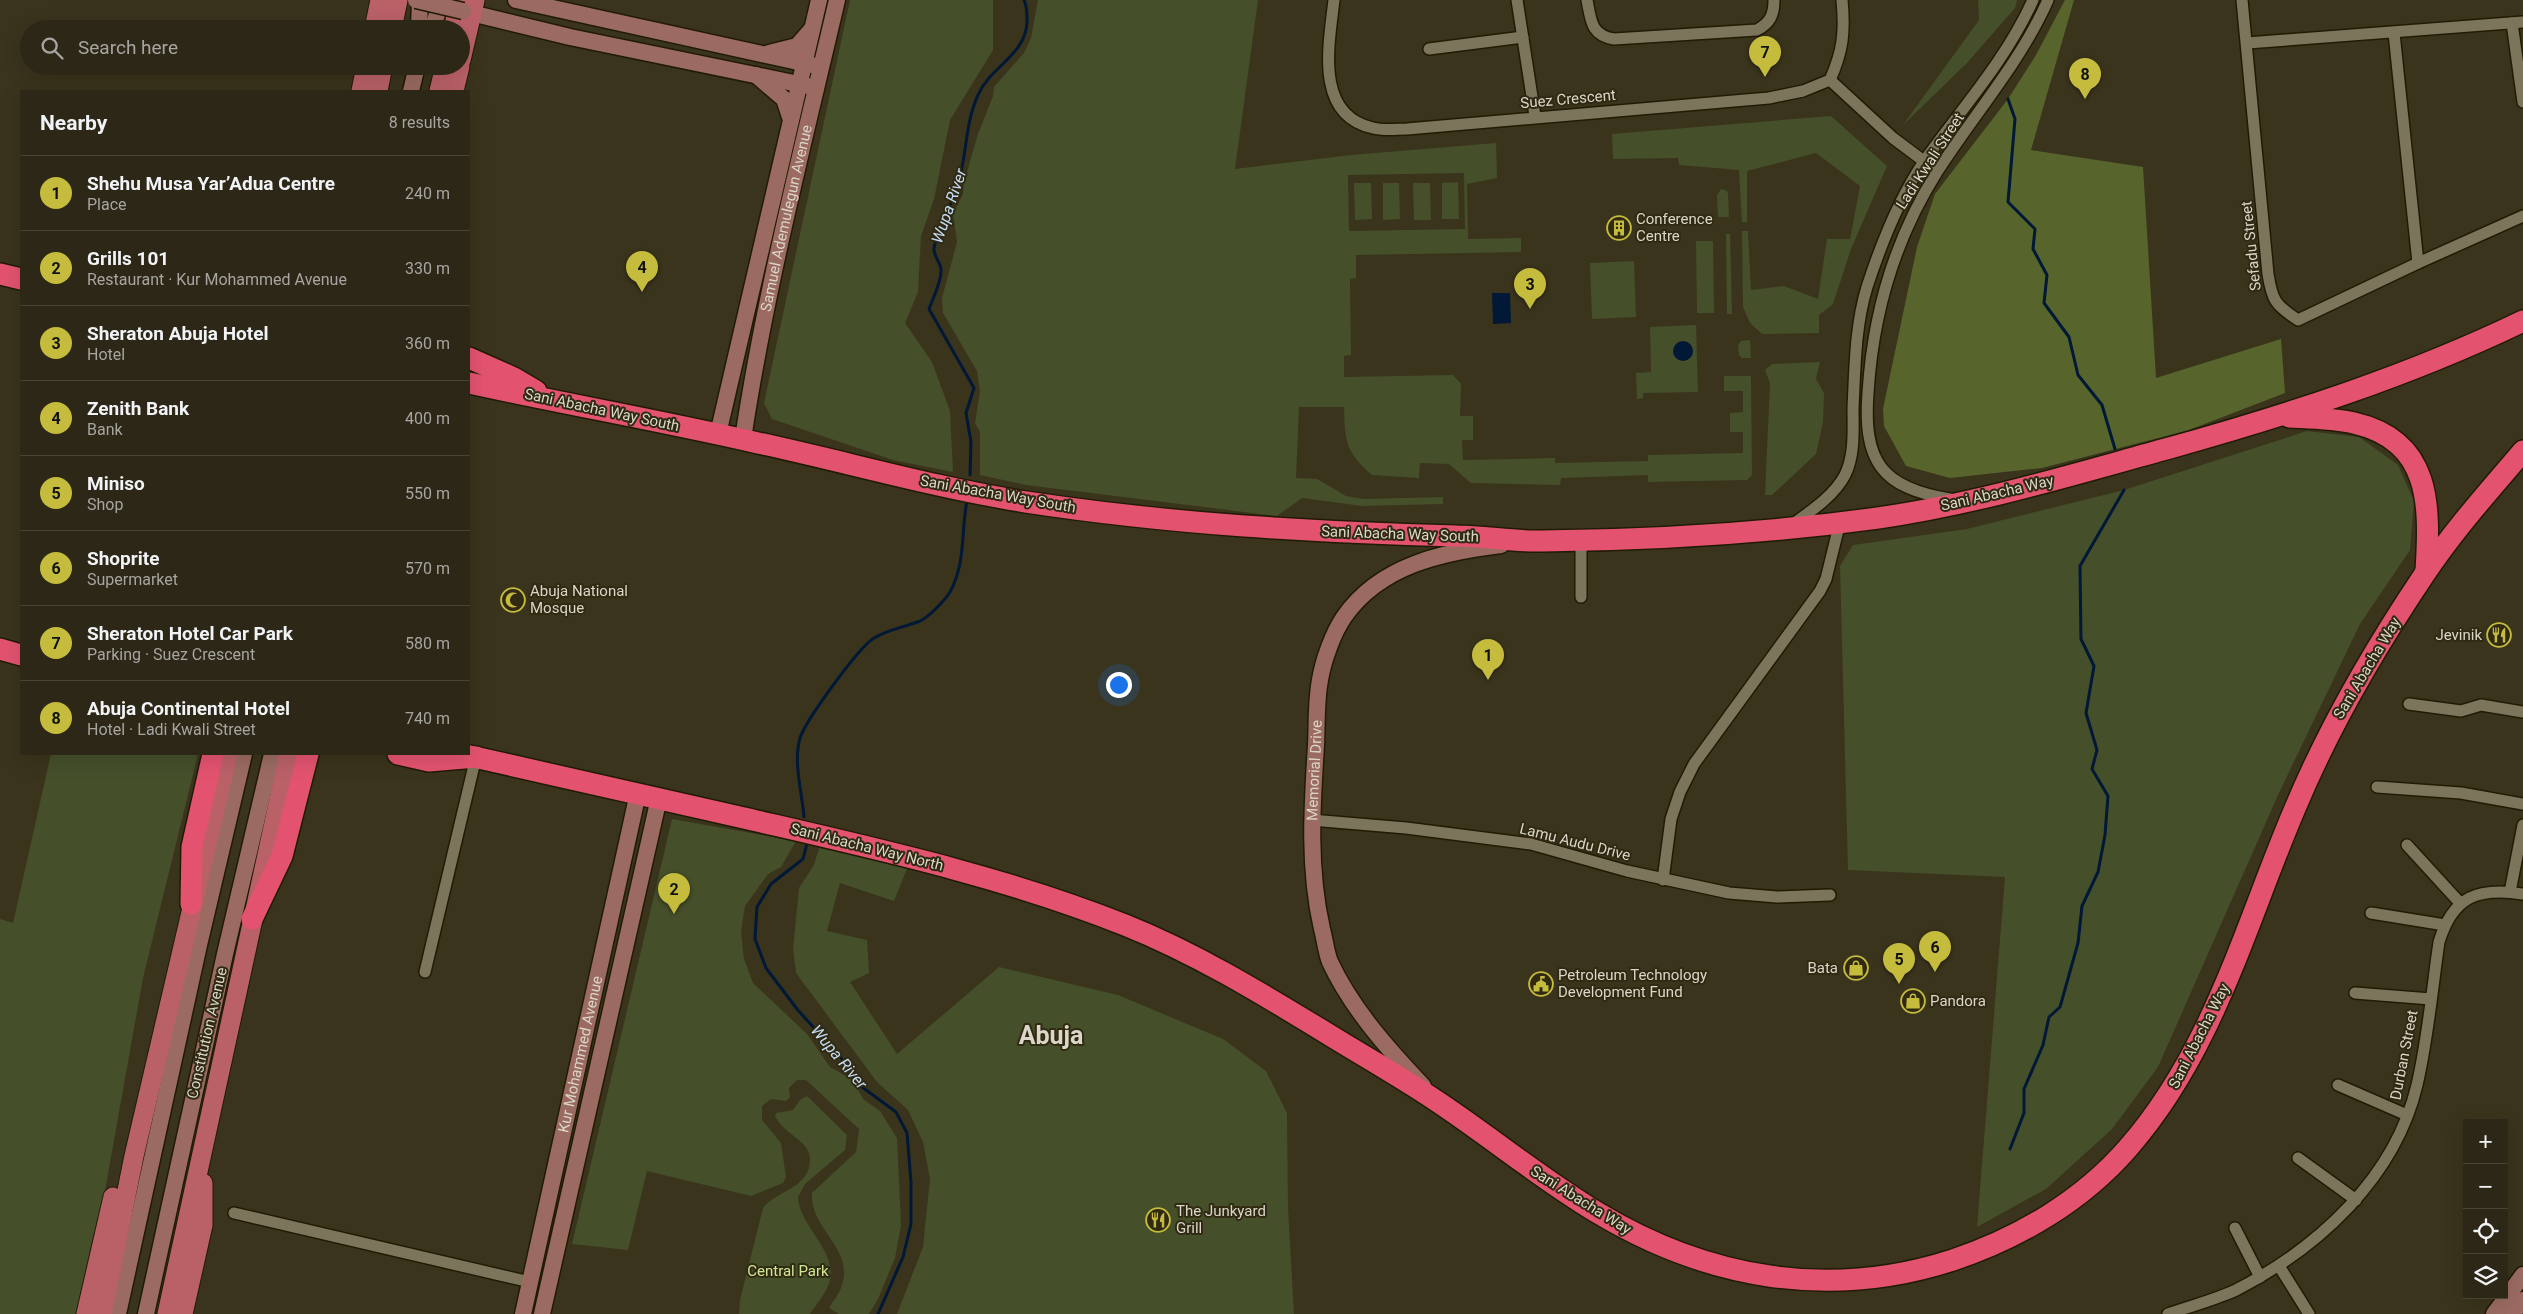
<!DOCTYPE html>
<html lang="en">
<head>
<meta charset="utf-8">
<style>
	body { margin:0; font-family:Roboto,sans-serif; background:#383323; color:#f1f3f6 }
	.controls { position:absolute; right:15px; bottom:15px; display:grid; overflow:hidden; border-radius:0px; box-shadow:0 5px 20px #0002 }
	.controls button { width:45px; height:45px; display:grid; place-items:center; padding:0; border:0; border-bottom:1px solid #484435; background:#2c2716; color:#f1f3f6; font:25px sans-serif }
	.you { position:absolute; left:1118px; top:684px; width:18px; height:18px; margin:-12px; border:4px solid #fff; border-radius:50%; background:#1a73e8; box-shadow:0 0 0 8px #1a73e833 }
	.badge { display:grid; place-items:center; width:32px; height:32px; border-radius:50%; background:#c5bc3d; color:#111; font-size:16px; font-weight:700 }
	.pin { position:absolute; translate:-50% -41px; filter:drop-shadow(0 1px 2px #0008) }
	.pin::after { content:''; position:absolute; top:26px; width:18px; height:15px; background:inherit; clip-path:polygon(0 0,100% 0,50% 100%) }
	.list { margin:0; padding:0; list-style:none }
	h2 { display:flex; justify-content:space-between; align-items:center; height:65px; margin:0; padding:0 20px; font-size:21px }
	h2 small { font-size:16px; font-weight:400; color:#a6a5a1 }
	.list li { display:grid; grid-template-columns:32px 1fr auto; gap:15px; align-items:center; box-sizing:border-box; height:75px; padding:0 20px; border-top:1px solid #484435 }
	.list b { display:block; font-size:19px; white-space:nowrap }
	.list p { margin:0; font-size:16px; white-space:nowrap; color:#a6a5a1 }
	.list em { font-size:16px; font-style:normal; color:#a6a5a1 }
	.icon { flex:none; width:28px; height:28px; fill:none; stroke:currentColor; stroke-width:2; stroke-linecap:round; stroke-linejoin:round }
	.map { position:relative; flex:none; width:2523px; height:1314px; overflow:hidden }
	.search { position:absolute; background:#2c2716; box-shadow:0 5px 20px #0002; left:20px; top:20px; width:450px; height:55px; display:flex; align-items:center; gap:12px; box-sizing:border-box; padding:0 18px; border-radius:28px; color:#a6a5a1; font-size:19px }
	.panel { position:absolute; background:#2c2716; box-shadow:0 5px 20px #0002; left:20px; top:90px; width:450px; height:665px; border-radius:0px }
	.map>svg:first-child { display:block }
	.green { fill:#454f2a; fill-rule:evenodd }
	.forest { fill:#57652c }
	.water { fill:#011836 }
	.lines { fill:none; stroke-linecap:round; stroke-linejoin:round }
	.stream { stroke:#011836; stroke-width:3 }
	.street-casing { stroke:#211b05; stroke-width:14 }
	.secondary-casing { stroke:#211b05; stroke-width:19 }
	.primary-casing { stroke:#211b05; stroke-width:21 }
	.highway-casing { stroke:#211b05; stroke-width:24 }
	.street { stroke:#7c755b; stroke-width:11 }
	.secondary { stroke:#9b6b61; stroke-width:16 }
	.primary { stroke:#ba6168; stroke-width:19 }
	.highway { stroke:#e35370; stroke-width:21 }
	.secondary-bridge-casing { stroke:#211b05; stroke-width:19; stroke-linecap:butt }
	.secondary-bridge { stroke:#9b6b61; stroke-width:16 }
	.labels { text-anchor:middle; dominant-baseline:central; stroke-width:4; stroke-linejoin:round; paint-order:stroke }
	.street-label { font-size:15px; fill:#dad6c8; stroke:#302a13 }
	.poi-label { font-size:15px; fill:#dad6c8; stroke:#302a13; text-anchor:start }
	.park-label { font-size:15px; fill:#d1e893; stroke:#302a13 }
	.water-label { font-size:16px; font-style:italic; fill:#c5dcf7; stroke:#302a13 }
	.town-label { font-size:25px; font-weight:bold; fill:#dad6c8; stroke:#302a13 }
</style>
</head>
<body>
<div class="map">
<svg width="2523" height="1314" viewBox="0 0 2523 1314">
	<rect width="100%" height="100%" fill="#3a341d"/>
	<g class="green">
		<polygon points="850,0 993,0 993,50 950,120 934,199 921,236 918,292 905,323 932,362 950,411 953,472 893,460 772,419 764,403"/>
		<path d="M1038,0H1258L1235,169L1351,155L1496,143L1497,178L1467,184L1468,239L1521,238V252L1356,255V278L1350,279L1351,355L1344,356V377L1453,375L1461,384L1460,416H1473V440H1462L1463,460L1555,458V463L1648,461V455L1743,453V432H1730V413L1743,412V391H1724V376H1751L1752,475L1747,480L1648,482V475L1561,478L1560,485L1471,483L1449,464L1420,463L1419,478L1372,475C1345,452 1345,440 1344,407H1299L1296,478L1317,479L1346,496L1364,499L1443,497V504L1362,506L1302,498L1277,516L1026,485L980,475V432L975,423L980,391L977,371L943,313L942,298L957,242L953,214L963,194L964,182L978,134L993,96L994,87L1024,53L1031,38ZM1464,173L1465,229L1349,231L1348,175Z"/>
		<polygon points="1978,0 2017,0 2015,8 1967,63 1903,125 1979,20"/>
		<polygon points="1831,116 1887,166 1851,249 1833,304 1819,315 1819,333 1762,334 1750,323 1743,307 1742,231 1748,231 1751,290 1784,286 1818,299 1827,239 1850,239 1860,186 1816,153 1747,171 1747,222 1742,222 1739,170 1679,165 1678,158 1613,159 1612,134"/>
		<polygon points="1458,182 1459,219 1442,219 1442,183"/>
		<polygon points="1354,183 1371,183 1372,219 1355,220"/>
		<polygon points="1383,183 1399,183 1400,219 1383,220"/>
		<polygon points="1413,183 1430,183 1431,220 1414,220"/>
		<polygon points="1721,189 1727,191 1728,194 1729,217 1718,217 1717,195"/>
		<polygon points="1726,234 1730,234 1732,314 1727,314"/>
		<polygon points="1696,241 1713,241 1714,313 1697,313"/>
		<polygon points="1634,261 1636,317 1592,319 1590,263"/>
		<polygon points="1696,325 1698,392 1643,393 1643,398 1637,399 1636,373 1651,372 1650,327"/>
		<polygon points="1750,340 1751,358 1742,358 1739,355 1738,345 1741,341"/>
		<polygon points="1820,362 1816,379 1824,393 1823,422 1816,454 1772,495 1765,495 1770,383 1765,370 1772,364"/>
		<polygon points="2307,431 2359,437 2398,465 2414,501 2410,550 2360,624 2278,795 2158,1067 2112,1129 2046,1189 1977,1227 2005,877 1848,870 1840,566 1853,545 1967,529 2124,490"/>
		<polygon points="51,754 198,754 143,978 83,1314 0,1314 0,919 13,923"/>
		<path d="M672,819L796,841L781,867L768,874L745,906L741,932L744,959L753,983L807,1034L830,1067L853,1080L863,1099L880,1111L897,1138L901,1226L895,1258L878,1299L869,1314H839L829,1308C833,1301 840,1293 842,1285C854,1248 809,1228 812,1193L856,1152L859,1129L806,1080H797L789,1088L790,1097L786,1101L771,1099L762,1106V1120L781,1143L786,1177L783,1183L751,1196L647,1171L628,1250L572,1244Z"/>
		<polygon points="819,848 908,866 894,901 840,883 827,931 867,940 869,973 850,982 897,1054 999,967 1118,995 1223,1039 1266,1071 1287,1113 1288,1208 1294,1314 897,1314 923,1247 930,1179 923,1142 908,1110 877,1082 796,973 793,949 799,888 814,865"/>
		<path d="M807,1096L847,1135L845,1150L805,1184L798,1197C799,1228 844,1255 827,1288C823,1297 815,1306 810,1314H739L740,1300L763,1208C777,1190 809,1189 810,1160C810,1155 808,1150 805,1146C796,1136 780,1128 775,1116L776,1113L793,1110L801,1099Z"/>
	</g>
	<polygon class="forest" points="2065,0 2074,0 2031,150 2143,167 2156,378 2281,339 2285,393 2189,430 2042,468 1950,478 1906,466 1884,426 1883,409 1917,247 1935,194 2008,99 2036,55"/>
	<g class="water">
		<polygon points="1492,293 1510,293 1511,323 1493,324"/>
		<circle cx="1683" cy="351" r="10"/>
	</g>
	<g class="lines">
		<g class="stream">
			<polyline points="2008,99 2015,119 2008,202 2035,229 2033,249 2047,275 2044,303 2069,337 2078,375 2102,405 2115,449"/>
			<path d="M970,475L971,442L966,413L974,388L929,309C933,298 942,281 941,269C940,262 933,255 934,248C938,225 952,206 958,184C967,155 965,123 978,95C990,66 1029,54 1027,18C1027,11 1027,6 1024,0"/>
			<path d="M804,817C802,792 793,762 800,738C806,720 858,648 874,638C889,629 905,627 920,621C929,617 945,600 950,592C966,563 961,531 967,500"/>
			<polyline points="807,843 803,859 771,884 757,907 755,939 766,968 797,1009 850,1068 862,1087 896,1112 907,1133 911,1182 911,1224 903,1257 878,1314"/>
			<polyline points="2010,1149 2024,1113 2024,1089 2043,1045 2049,1017 2060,1007 2078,943 2082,906 2098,872 2105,835 2108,796 2092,769 2097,750 2086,713 2094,666 2081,639 2080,566 2124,490"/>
		</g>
		<g class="street-casing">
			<g id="street">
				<path d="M1334,0C1329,44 1314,115 1373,128C1384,131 1397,129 1407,129L1769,98L1803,91L1830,80C1843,51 1845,32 1842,0"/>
				<polyline points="1517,0 1535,116"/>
				<path d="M1587,0C1591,21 1591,35 1614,39L1757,30C1770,23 1774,15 1774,0"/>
				<path d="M2242,0L2268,274C2272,300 2275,305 2298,320L2418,263L2523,216"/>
				<polyline points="2512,23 2523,102"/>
				<polyline points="2394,33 2418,263"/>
				<polyline points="2247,43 2523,22"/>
				<polyline points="1429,49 1523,37"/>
				<polyline points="1830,80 1893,138 1929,165"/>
				<path d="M1950,499C1881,488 1863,461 1868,393C1873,312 1894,240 1937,172C1974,114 2020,63 2048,0"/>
				<path d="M1793,524C1811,511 1834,496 1845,475C1855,455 1853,430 1853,408C1855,368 1855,326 1867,287C1881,244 1899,198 1925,160C1963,107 2006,60 2033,0"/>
				<polyline points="1581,597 1581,540"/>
				<polyline points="2409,704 2461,711 2481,705 2523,712"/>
				<polyline points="2377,787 2461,793 2523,804"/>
				<polyline points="1311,820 1406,828 1531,844 1627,871 1729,893 1777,897 1830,895"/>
				<polyline points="2407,845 2460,903"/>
				<polyline points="1663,880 1671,819 1680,792 1694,764 1820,591 1826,579 1840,522"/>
				<polyline points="2510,892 2523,825"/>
				<polyline points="2371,913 2445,925"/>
				<polyline points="425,972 476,757"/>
				<polyline points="2355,993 2431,999"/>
				<polyline points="2338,1085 2407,1115"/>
				<polyline points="2298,1158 2356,1200"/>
				<polyline points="234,1213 530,1282"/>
				<polyline points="2235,1228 2260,1277"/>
				<polyline points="2279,1266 2309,1314"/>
				<path d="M2168,1314C2190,1306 2215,1300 2236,1290C2318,1248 2395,1178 2417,1085C2428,1038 2432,990 2439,942C2453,896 2478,887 2523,894"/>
			</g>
		</g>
		<g class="secondary-casing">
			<g id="secondary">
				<polyline points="516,0 812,65"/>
				<polyline points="463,11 570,37 808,86"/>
				<polyline points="419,29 420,0"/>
				<polyline points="432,29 442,0"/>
				<polyline points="769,53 797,46 811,30"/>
				<polyline points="756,75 784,99 790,117"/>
				<polyline points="411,91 417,66"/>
				<polyline points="718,434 819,0"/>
				<path id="s1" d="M743,439C765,292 803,146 837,0"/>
				<path id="s2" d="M1423,1086C1388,1049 1352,1009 1330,962C1326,952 1325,940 1322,929C1308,868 1312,807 1316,745C1317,723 1316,701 1320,680C1323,661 1333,633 1344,617C1380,565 1443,552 1501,545"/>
				<polyline points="118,1314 199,945 244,754"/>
				<polyline points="146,1314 225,954 272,754"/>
				<path id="s3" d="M523,1314L638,793"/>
				<polyline points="542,1314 659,798"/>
				<polyline points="2494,1314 2523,1275"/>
				<polyline points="2512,1314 2523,1300"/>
			</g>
		</g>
		<g class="primary-casing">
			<g id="primary">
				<polyline points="374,29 380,0"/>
				<polyline points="392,29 398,0"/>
				<polyline points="453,29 460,0"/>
				<polyline points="461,60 475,0"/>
				<polyline points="361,91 366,66"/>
				<polyline points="378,91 383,66"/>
				<polyline points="439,91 445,66"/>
				<polyline points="454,91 460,66"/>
				<polyline points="86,1314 113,1197"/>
				<polyline points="102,1314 134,1156 228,754"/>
				<polyline points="167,1314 289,754"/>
				<polyline points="183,1314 203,1225 203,1183"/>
			</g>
		</g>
		<g class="highway-casing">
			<g id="highway">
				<polyline points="0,274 21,279"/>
				<polyline points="469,358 514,378 536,391"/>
				<path d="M469,383C565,404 662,421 758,443C847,462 936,488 1026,502C1171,524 1311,532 1457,536C1485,536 1514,542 1542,541C1653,540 1768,533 1878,518C1976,504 2071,475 2166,449C2288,415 2409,376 2523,321"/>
				<path d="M2289,417C2310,418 2333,418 2354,423C2432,441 2430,506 2426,571"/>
				<polyline points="0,649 21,655"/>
				<polyline points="398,754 429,761 476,757"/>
				<path d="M461,754C556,775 650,797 744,818C873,848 1002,876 1125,925C1195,953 1259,992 1323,1031C1360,1054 1399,1076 1435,1100C1491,1137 1541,1179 1598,1213C1708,1279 1830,1300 1953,1260C2019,1238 2082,1201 2128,1148C2214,1050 2246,922 2296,806C2330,725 2375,648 2424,575C2453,531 2489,491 2523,451"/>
				<polyline points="191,904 192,847 213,754"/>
				<polyline points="252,919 282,856 308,754"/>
			</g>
		</g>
		<use href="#street" class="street"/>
		<use href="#secondary" class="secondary"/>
		<use href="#primary" class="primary"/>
		<use href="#highway" class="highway"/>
		<g class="secondary-bridge-casing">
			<polyline id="secondary-bridge" points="416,0 463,11"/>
		</g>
		<use href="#secondary-bridge" class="secondary-bridge"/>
	</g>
	<defs>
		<g id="building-ring" transform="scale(1.25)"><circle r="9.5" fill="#302a13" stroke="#c5bc3d" stroke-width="1.5"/><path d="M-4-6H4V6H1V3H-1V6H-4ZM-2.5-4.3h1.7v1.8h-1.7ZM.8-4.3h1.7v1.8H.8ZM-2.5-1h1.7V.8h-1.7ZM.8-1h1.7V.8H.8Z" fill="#c5bc3d"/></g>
		<g id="mosque-ring" transform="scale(1.25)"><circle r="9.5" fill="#302a13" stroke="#c5bc3d" stroke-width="1.5"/><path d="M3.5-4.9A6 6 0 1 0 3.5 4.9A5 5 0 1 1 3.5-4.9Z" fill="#c5bc3d"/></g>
		<g id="restaurant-ring" transform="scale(1.25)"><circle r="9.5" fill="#302a13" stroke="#c5bc3d" stroke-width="1.5"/><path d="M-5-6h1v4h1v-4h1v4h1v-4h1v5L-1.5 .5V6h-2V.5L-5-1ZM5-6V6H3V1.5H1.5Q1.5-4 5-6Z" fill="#c5bc3d"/></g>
		<g id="shop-ring" transform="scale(1.25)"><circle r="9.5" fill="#302a13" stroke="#c5bc3d" stroke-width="1.5"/><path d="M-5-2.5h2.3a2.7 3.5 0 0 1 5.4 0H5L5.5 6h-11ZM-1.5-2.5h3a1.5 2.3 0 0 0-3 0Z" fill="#c5bc3d"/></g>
		<g id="civic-ring" transform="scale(1.25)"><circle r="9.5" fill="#302a13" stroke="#c5bc3d" stroke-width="1.5"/><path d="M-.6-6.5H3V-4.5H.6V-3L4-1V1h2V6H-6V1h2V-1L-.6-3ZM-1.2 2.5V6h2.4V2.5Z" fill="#c5bc3d"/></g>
	</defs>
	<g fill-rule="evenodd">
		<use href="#building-ring" x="1619" y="228"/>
		<use href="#mosque-ring" x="513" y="600"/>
		<use href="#restaurant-ring" x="2499" y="635"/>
		<use href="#shop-ring" x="1856" y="968"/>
		<use href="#civic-ring" x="1541" y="984"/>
		<use href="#shop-ring" x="1913" y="1001"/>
		<use href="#restaurant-ring" x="1158" y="1220"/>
	</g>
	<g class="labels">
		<g class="street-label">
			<text transform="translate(1568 99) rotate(-5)">Suez Crescent</text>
			<text transform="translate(1930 161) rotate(-57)">Ladi Kwali Street</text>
			<text stroke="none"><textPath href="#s1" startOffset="225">Samuel Ademulegun Avenue</textPath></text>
			<text transform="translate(2251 246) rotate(-96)">Sefadu Street</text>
			<text transform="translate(602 410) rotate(12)">Sani Abacha Way South</text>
			<text transform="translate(1997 493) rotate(-13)">Sani Abacha Way</text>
			<text transform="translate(998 494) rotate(10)">Sani Abacha Way South</text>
			<text transform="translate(1400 534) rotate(2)">Sani Abacha Way South</text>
			<text transform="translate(2367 668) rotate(-59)">Sani Abacha Way</text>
			<text stroke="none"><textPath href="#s2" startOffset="349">Memorial Drive</textPath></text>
			<text transform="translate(1575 842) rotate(14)">Lamu Audu Drive</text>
			<text transform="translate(867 847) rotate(14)">Sani Abacha Way North</text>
			<text transform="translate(207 1033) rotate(-77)">Constitution Avenue</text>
			<text transform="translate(2199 1036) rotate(-63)">Sani Abacha Way</text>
			<text stroke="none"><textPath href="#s3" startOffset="266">Kur Mohammed Avenue</textPath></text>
			<text transform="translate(2404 1055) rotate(-79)">Durban Street</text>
			<text transform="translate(1581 1200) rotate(32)">Sani Abacha Way</text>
		</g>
		<g class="poi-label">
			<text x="1636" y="219">Conference<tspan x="1636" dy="17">Centre</tspan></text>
			<text x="530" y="591">Abuja National<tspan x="530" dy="17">Mosque</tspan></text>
			<text x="2482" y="635" text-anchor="end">Jevinik</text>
			<text x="1838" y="968" text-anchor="end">Bata</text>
			<text x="1558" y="975">Petroleum Technology<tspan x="1558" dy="17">Development Fund</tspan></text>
			<text x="1930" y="1001">Pandora</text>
			<text x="1176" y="1211">The Junkyard<tspan x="1176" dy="17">Grill</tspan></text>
		</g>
		<g class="park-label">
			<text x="788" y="1271">Central Park</text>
		</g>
		<g class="water-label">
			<text transform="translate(949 206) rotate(-71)">Wupa River</text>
			<text transform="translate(839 1057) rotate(50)">Wupa River</text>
		</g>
		<g class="town-label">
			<text x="1051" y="1035">Abuja</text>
		</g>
	</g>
</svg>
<div class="controls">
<button>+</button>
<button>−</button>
<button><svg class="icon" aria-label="locate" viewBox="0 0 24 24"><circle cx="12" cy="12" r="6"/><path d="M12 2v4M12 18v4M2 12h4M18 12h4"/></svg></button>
<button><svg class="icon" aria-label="layers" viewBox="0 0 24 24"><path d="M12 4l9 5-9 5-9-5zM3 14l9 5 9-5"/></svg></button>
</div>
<div class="you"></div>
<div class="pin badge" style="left:1488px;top:680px">1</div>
<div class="pin badge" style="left:674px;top:914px">2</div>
<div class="pin badge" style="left:1530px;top:309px">3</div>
<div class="pin badge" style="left:642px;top:292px">4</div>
<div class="pin badge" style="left:1899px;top:984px">5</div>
<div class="pin badge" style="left:1935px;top:972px">6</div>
<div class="pin badge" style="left:1765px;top:77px">7</div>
<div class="pin badge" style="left:2085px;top:99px">8</div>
<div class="search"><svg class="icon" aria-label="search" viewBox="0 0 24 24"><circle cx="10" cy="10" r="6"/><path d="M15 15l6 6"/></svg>Search here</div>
<section class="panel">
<h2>Nearby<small>8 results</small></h2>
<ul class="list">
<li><span class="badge">1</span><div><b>Shehu Musa Yar’Adua Centre</b><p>Place</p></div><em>240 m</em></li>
<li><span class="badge">2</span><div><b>Grills 101</b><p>Restaurant · Kur Mohammed Avenue</p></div><em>330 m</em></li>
<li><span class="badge">3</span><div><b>Sheraton Abuja Hotel</b><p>Hotel</p></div><em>360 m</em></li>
<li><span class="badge">4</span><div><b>Zenith Bank</b><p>Bank</p></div><em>400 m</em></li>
<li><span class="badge">5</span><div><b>Miniso</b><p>Shop</p></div><em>550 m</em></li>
<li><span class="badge">6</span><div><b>Shoprite</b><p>Supermarket</p></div><em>570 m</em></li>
<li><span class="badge">7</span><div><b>Sheraton Hotel Car Park</b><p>Parking · Suez Crescent</p></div><em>580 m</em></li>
<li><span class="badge">8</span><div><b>Abuja Continental Hotel</b><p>Hotel · Ladi Kwali Street</p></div><em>740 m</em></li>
</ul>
</section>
</div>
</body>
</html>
